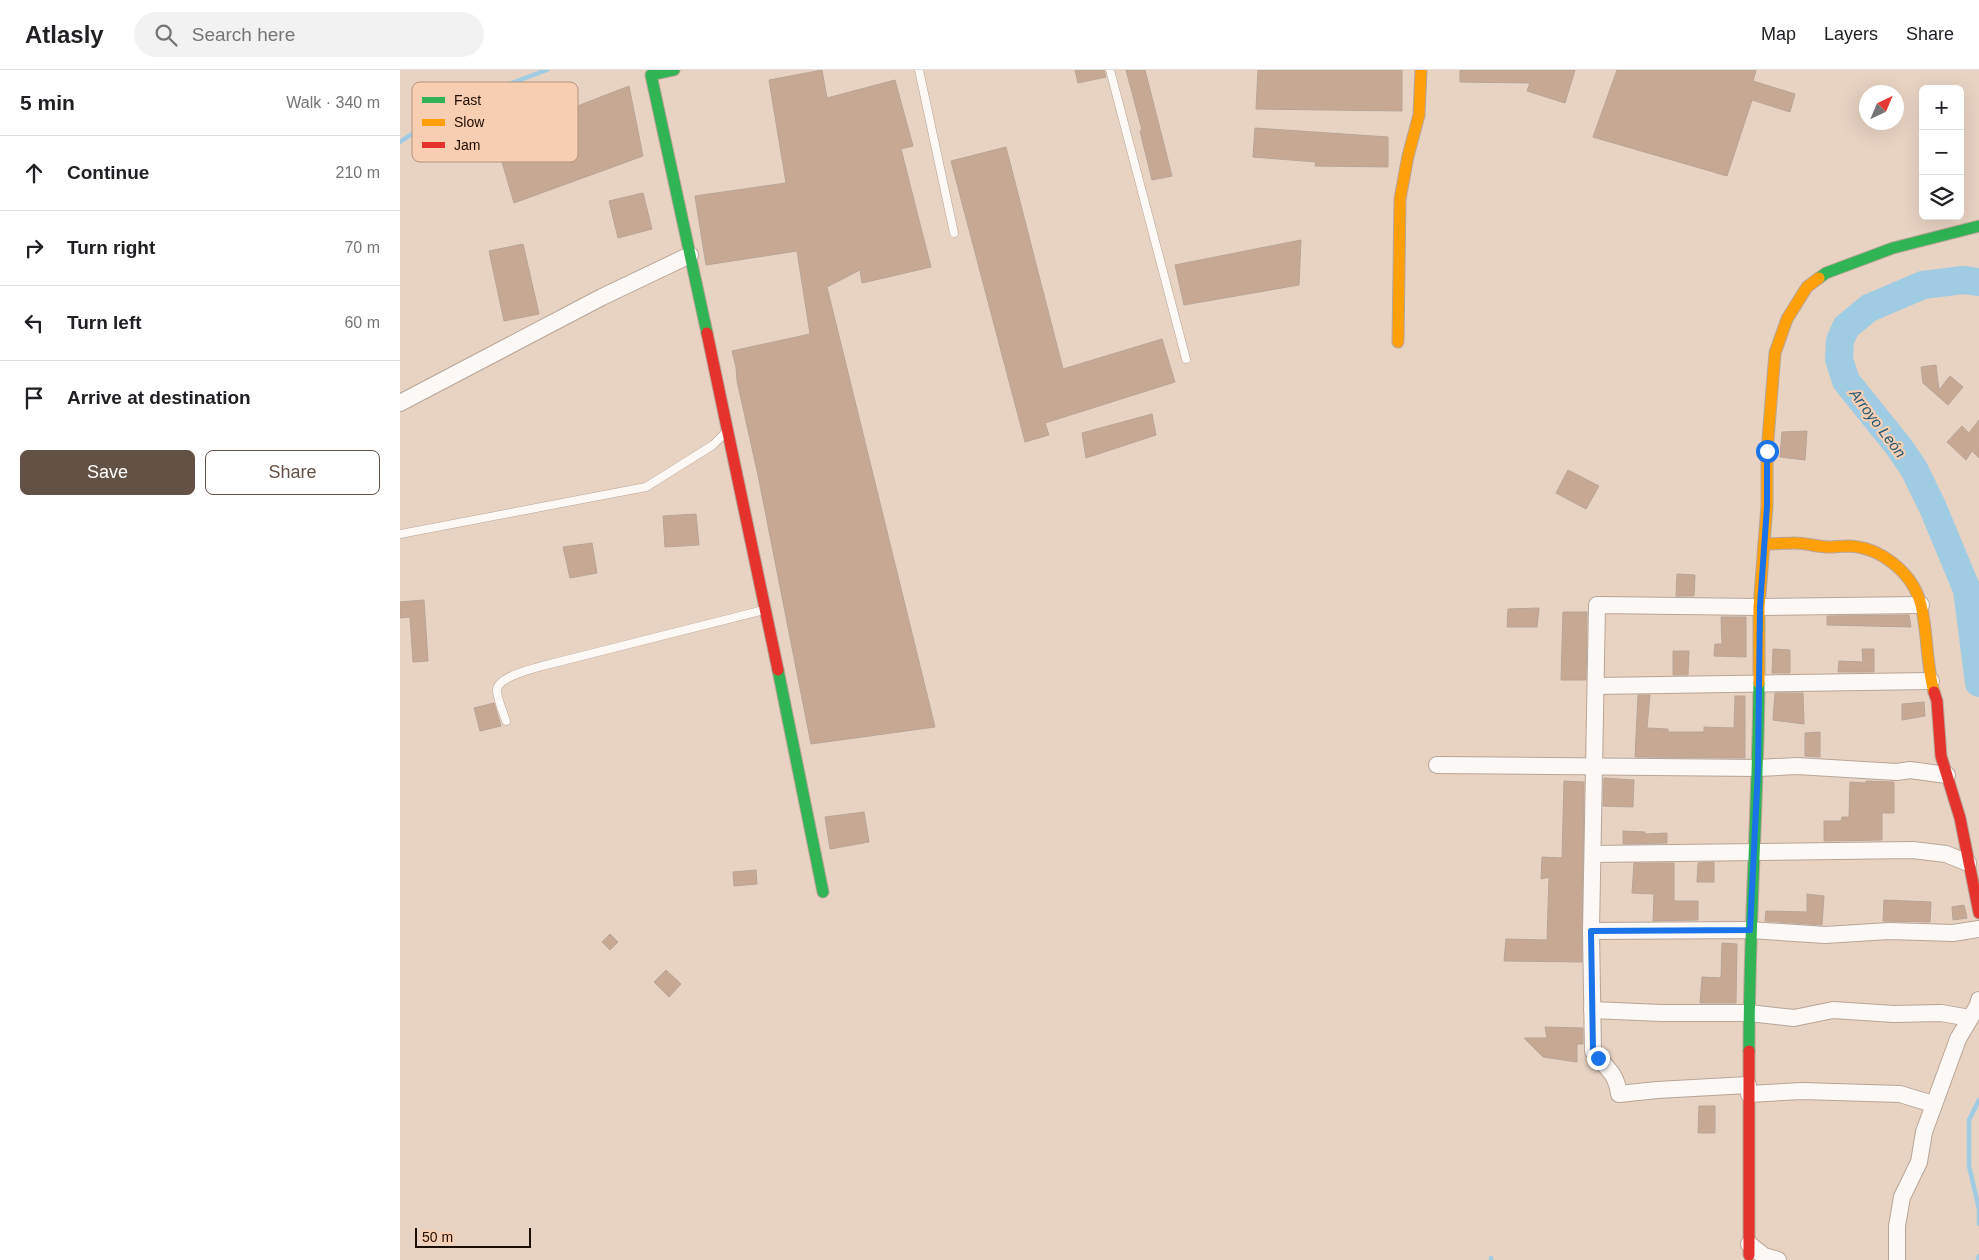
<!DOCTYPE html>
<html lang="en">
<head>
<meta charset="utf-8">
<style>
	body { margin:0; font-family:Helvetica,sans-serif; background:#f2f2f2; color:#202124 }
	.controls { position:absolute; right:15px; top:15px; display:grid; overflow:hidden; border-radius:8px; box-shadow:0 5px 20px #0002 }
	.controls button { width:45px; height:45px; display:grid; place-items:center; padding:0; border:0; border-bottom:1px solid #e0e0e0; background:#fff; color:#202124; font:25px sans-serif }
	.compass { position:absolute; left:1459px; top:15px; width:45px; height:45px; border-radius:50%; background:#fff; box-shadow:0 5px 20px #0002; rotate:44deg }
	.scale { position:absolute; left:15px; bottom:12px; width:116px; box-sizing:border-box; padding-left:5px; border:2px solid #1d0c02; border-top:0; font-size:14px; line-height:18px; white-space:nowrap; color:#1d0c02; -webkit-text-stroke:4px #f8ceb2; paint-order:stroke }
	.stop { position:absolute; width:15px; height:15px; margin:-11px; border:4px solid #1a73e8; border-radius:50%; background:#fff }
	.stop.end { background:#1a73e8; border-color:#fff; box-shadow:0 1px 5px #0008 }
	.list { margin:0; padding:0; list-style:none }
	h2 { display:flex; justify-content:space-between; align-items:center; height:65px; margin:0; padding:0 20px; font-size:21px }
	h2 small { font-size:16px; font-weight:400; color:#757577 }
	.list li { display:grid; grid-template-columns:32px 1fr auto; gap:15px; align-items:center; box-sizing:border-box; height:75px; padding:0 20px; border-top:1px solid #e0e0e0 }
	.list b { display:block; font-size:19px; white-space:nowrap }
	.list em { font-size:16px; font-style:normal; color:#757577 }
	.actions { display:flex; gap:10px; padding:15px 20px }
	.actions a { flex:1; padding:11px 0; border:1px solid #645145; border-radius:8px; text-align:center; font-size:18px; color:#645145 }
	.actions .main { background:#645145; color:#fff }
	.icon { flex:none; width:28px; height:28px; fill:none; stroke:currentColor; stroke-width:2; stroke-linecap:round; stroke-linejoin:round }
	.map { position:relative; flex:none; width:1579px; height:1190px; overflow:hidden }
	header { display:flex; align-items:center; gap:30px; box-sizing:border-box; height:70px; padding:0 25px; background:#fff; border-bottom:1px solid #e0e0e0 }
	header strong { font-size:24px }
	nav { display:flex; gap:28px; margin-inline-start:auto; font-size:18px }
	.search { width:350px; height:45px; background:#f2f2f2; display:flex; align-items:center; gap:12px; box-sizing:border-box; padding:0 18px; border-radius:28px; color:#757577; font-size:19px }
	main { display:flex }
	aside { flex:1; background:#fff }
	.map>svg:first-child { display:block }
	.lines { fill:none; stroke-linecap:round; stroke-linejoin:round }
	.stream { stroke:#a0cce3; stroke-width:4.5 }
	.river { stroke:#a0cce3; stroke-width:28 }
	.building { fill:#c7a993; stroke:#b8a497 }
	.lane-casing { stroke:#b8a597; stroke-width:9 }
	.street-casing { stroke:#b8a597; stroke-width:18 }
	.fast-casing { stroke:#b8a597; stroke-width:13 }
	.slow-casing { stroke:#b8a597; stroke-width:13 }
	.jam-casing { stroke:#b8a597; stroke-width:13 }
	.lane { stroke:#fcf8f6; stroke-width:8 }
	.street { stroke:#fcf8f6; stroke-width:16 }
	.fast { stroke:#30b455; stroke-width:11 }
	.slow { stroke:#ff9f0a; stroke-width:11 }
	.jam { stroke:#e5322d; stroke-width:11 }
	.route { stroke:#1a73e8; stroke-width:6 }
	.labels { text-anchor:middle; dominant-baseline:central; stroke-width:4.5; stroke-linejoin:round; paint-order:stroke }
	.water-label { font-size:15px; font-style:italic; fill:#1f5671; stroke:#f8ceb2 }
	.key { fill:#f8ceb2; stroke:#b6947d; stroke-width:1 }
	.key-label { font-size:14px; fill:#1d0c02 }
</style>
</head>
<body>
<header>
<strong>Atlasly</strong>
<div class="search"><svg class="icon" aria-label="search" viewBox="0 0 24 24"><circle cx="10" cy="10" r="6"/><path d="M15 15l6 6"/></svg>Search here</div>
<nav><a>Map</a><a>Layers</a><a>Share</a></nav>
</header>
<main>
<aside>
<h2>5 min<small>Walk · 340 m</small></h2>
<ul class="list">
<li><svg class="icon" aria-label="ahead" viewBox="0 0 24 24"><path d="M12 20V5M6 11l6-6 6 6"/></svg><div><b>Continue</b></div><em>210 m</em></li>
<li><svg class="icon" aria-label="right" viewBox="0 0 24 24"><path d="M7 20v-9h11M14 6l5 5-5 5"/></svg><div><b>Turn right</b></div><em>70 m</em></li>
<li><svg class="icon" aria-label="left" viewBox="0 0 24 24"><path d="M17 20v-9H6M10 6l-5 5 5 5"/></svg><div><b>Turn left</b></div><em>60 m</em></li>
<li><svg class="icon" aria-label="arrive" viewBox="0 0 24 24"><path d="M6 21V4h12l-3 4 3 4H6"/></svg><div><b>Arrive at destination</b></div></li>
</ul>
<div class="actions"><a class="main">Save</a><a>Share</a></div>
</aside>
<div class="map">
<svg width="1579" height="1190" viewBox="0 0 1579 1190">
	<rect width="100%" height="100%" fill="#e8d2c2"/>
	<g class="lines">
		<g class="stream">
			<path d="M0,72C47,39 94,19 147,0"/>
			<polyline points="1579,1030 1569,1050 1569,1096 1579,1139 1579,1154"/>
			<polyline points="1091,1188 1091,1190"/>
			<polyline points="1578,1190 1579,1186"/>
		</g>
		<polyline class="river" points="1579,212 1563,210 1523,215 1469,238 1446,257 1440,271 1439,289 1446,311 1499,377 1514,399 1533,438 1567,520 1579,613"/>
	</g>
	<g class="building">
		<polygon points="422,0 427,28 495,10 513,76 501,79 531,197 462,213 460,200 427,217 535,657 411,674 358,405 337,311 336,297 332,281 410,264 397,181 306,195 295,126 386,113 369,10"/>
		<polygon points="675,0 704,0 706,7 678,13"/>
		<polygon points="726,0 745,0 772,106 752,110 740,61 742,60"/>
		<polygon points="858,0 1002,0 1002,41 856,39"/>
		<polygon points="1060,0 1175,0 1165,33 1127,21 1130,13 1060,12"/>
		<polygon points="1217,0 1356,0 1353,11 1395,24 1390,42 1352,30 1327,106 1193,67"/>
		<polygon points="229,16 243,86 114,133 95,68"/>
		<polygon points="855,58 988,67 988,97 915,96 916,92 853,87"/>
		<polygon points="606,77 663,299 762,269 775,312 645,353 649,365 625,372 551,91"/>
		<polygon points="243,123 252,159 218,168 209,131"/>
		<polygon points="901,170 899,215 784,235 775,195"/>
		<polygon points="123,174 139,244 104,251 89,181"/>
		<polygon points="1536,295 1539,320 1550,306 1563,317 1548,335 1523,313 1521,297"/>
		<polygon points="752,344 756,365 686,388 682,363"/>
		<polygon points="1579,350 1579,388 1572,381 1566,390 1547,372 1562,356 1569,363"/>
		<polygon points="1407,361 1405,390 1380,387 1382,362"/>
		<polygon points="1168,400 1199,416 1186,439 1156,423"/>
		<polygon points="296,444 299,475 265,477 263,446"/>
		<polygon points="192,473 197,503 170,508 163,477"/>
		<polygon points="1277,504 1295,505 1294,526 1276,526"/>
		<polygon points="24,530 28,591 13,592 10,547 0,548 0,532"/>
		<polygon points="1139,538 1137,557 1107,557 1108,539"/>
		<polygon points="1163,542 1187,542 1186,610 1161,610"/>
		<polygon points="1509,545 1511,557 1427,555 1427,546"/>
		<polygon points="1321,547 1346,547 1346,587 1314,586 1315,574 1322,574"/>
		<polygon points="1373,579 1390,580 1390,603 1372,603"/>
		<polygon points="1462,579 1474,579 1474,602 1438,602 1439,591 1463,592"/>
		<polygon points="1273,581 1289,581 1288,605 1273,605"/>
		<polygon points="1375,623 1403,623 1404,654 1373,650"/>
		<polygon points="1238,625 1250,625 1247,658 1268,659 1268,662 1304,662 1304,657 1334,658 1335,626 1345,626 1345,688 1235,687"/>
		<polygon points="1524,632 1525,646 1502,650 1502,634"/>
		<polygon points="94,633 101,656 80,661 74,638"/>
		<polygon points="1420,662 1420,687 1405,686 1405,663"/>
		<polygon points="1204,708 1234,710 1233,737 1203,736"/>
		<polygon points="1164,711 1184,712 1182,892 1104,891 1106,869 1147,870 1149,807 1141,809 1142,787 1162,788"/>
		<polygon points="1466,711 1494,712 1494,743 1482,743 1482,770 1424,771 1424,751 1441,751 1442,747 1449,747 1450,712 1466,713"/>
		<polygon points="464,742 469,772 430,779 425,747"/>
		<polygon points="1223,761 1245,762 1245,764 1267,763 1267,773 1223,774"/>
		<polygon points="1314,792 1314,812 1297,812 1298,793"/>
		<polygon points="1234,793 1274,793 1274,831 1298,831 1298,850 1253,851 1254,824 1232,823"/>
		<polygon points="356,800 357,814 334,816 333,802"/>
		<polygon points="1407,824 1424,826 1422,855 1365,851 1366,841 1407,842"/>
		<polygon points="1484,830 1531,832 1530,852 1483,851"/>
		<polygon points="1564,835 1567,848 1553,850 1552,837"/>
		<polygon points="210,864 218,872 210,880 202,872"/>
		<polygon points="1322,873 1337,874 1336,933 1300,933 1302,907 1321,908"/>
		<polygon points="266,900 281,914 269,927 254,912"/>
		<polygon points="1145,957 1183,958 1183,974 1177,974 1177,992 1143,987 1124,968 1147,968"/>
		<polygon points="1299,1036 1315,1036 1315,1063 1298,1063"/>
	</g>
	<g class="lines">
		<g class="lane-casing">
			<g id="lane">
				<polyline points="519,0 554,163"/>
				<polyline points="710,0 786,289"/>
				<polyline points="0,464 246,417 313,375 326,362"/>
				<path d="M106,651C103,642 98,631 97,621C96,607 130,600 142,596L364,540"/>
			</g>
		</g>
		<g class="street-casing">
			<g id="street">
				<polyline points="0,333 202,227 290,185"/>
				<polyline points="1196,616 1531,611"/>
				<polyline points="1037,695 1358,698 1397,696 1497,702 1510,700 1547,705"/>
				<polyline points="1193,784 1513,780 1546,784 1568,793"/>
				<polyline points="1191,861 1350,860 1425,865 1489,861 1553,863 1579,859"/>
				<polyline points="1192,940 1261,943 1349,943 1394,948 1433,940 1494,944 1541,943 1570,948"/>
				<path d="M1348,1015L1257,1020L1219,1024C1216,1001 1205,998 1193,981L1191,861L1197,535L1359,537L1521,535"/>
				<polyline points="1349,1024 1402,1021 1500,1024 1533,1034"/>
				<polyline points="1349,1174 1364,1186 1378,1190"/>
				<polyline points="1497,1190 1497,1156 1502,1127 1519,1092 1524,1062 1558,969 1578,935 1579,930"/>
			</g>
		</g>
		<g class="fast-casing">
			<g id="fast">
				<polyline points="274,0 251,5 307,263"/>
				<polyline points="1419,208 1426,203 1493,178 1579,156"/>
				<polyline points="378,600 423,822"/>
				<path d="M1349,981C1349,858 1358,735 1359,613"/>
			</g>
		</g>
		<g class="slow-casing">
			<g id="slow">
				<polyline points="998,272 1000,129 1008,86 1019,45 1021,0"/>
				<path d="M1364,474C1374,474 1385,473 1395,473C1406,473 1418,477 1429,477C1435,477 1442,476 1448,476C1481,477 1513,503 1521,535C1528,563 1526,594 1534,622"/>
				<polyline points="1359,613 1359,537 1367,436 1367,381 1375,283 1387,249 1407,217 1419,208"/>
			</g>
		</g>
		<g class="jam-casing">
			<g id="jam">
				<polyline points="307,263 378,600"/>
				<polyline points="1534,622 1537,631 1541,686 1560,748 1579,843"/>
				<polyline points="1349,981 1349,1185"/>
			</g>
		</g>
		<use href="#lane" class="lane"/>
		<use href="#street" class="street"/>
		<use href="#fast" class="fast"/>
		<use href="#slow" class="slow"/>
		<use href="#jam" class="jam"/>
	</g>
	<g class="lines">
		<polyline class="route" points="1198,988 1193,981 1191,861 1350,860 1358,698 1360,536 1367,436 1367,381"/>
	</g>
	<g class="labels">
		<g class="water-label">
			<text transform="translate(1478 353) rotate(53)">Arroyo León</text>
		</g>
	</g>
	<rect x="12" y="12" width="166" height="80" rx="8" class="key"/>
	<rect x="22" y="27" width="23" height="6" fill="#30b455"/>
	<rect x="22" y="49" width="23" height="7" fill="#ff9f0a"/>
	<rect x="22" y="72" width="23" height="6" fill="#e5322d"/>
	<g class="key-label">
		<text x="54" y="35">Fast</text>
		<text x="54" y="57">Slow</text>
		<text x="54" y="80">Jam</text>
	</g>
</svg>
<div class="controls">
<button>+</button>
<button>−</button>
<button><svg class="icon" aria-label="layers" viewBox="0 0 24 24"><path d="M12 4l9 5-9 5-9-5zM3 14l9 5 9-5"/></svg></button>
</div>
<svg class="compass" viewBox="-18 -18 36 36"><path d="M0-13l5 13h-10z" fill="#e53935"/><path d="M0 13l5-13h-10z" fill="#757577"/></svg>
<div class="scale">50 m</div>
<div class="stop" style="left:1367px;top:381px"></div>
<div class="stop end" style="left:1198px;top:988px"></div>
</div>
</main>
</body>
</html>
